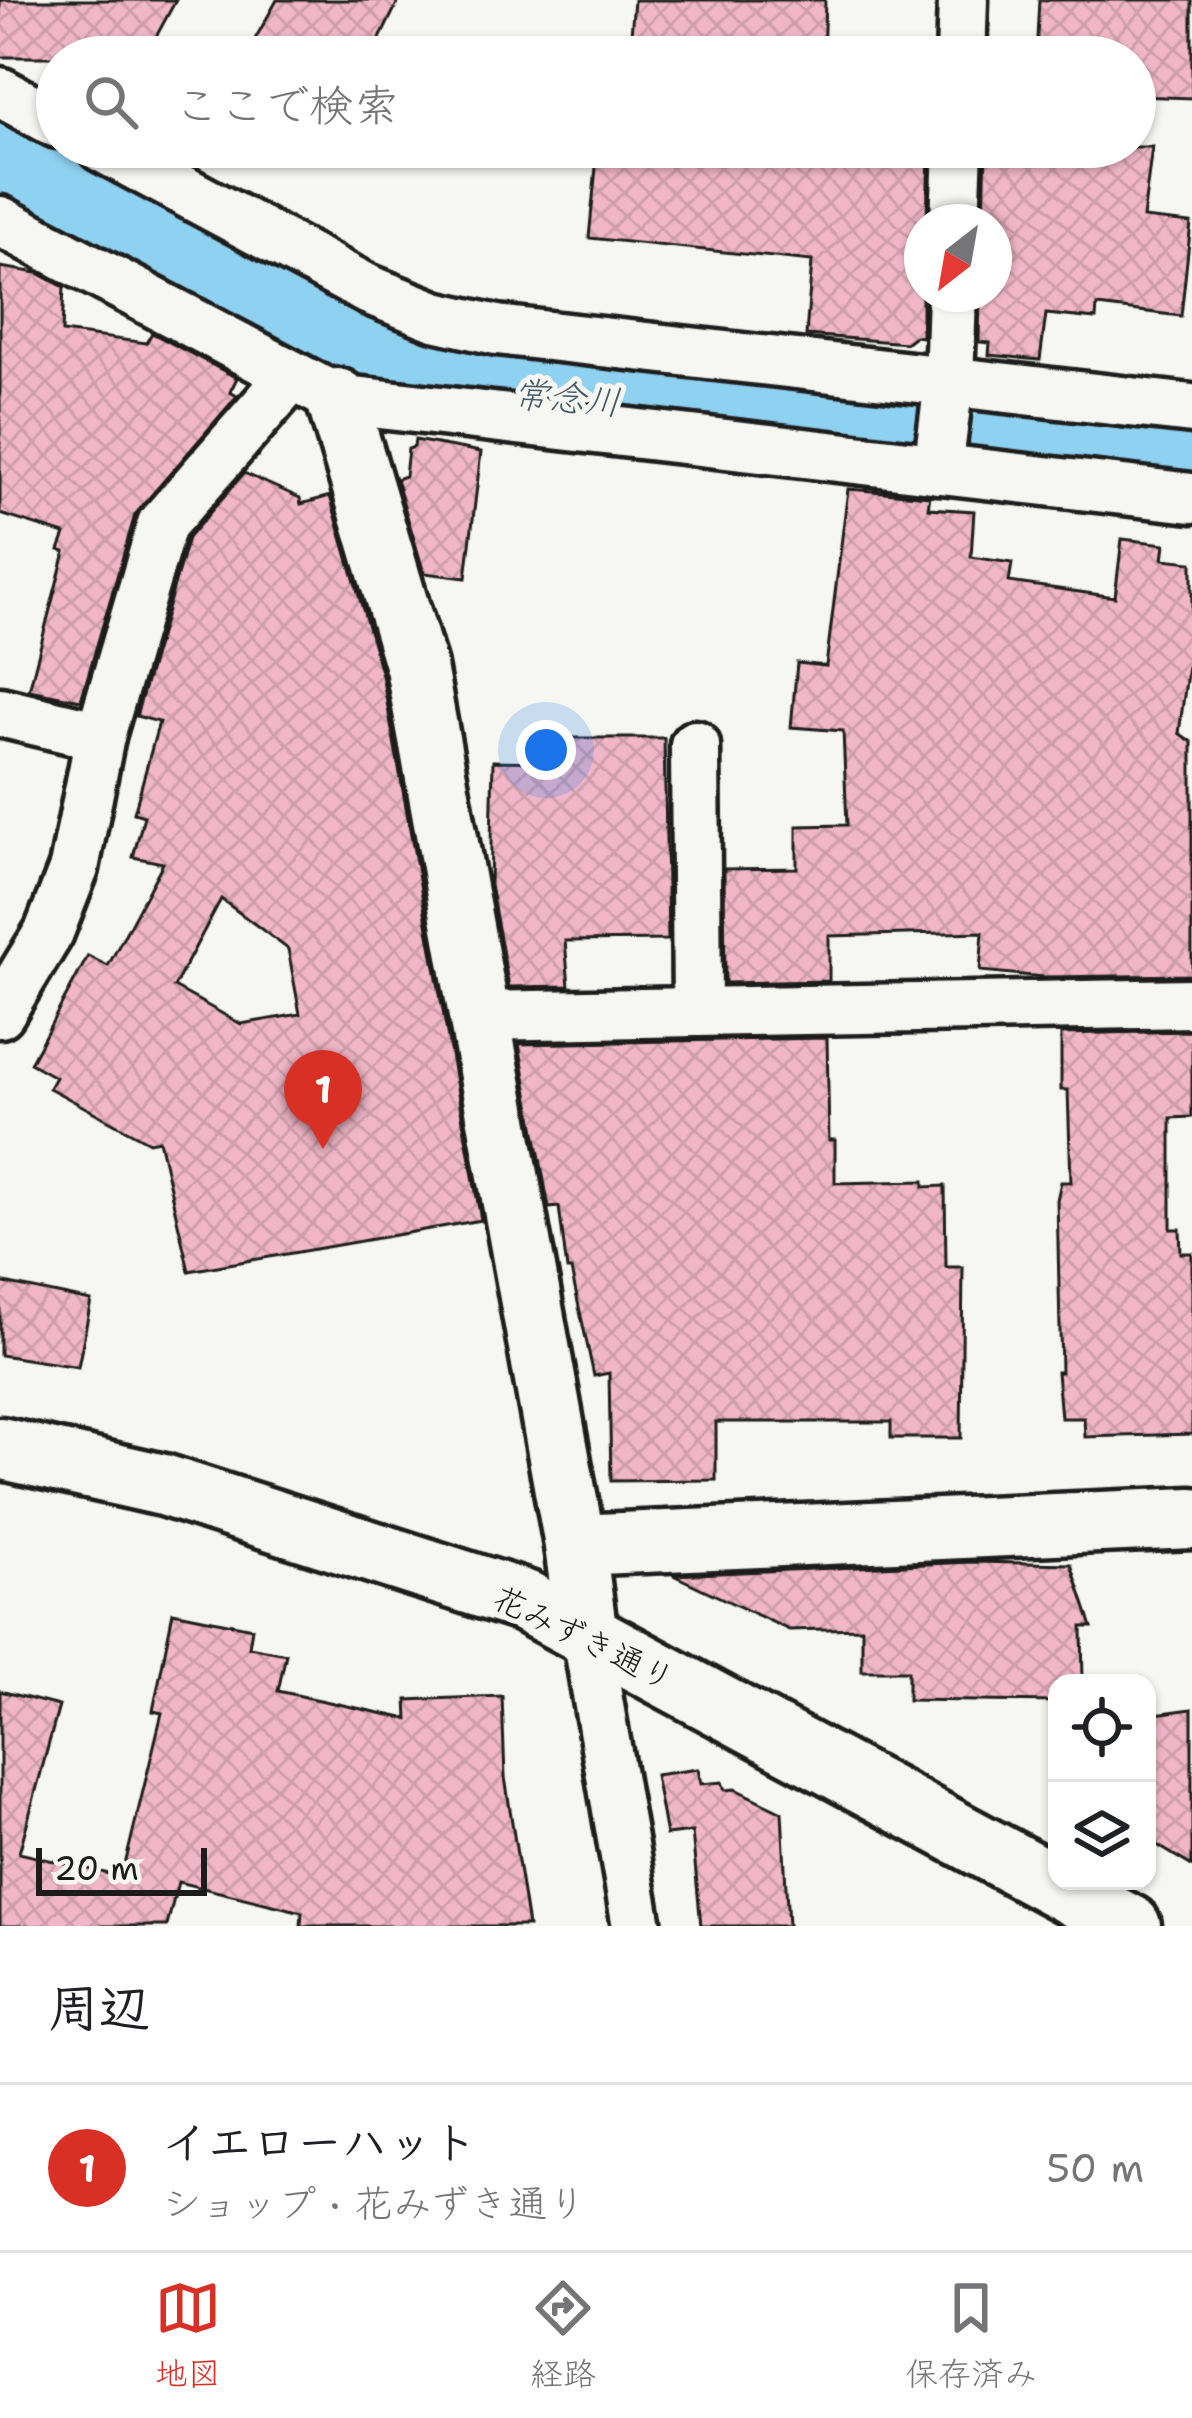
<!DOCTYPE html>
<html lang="ja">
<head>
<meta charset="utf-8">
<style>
	body { margin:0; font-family:"Shantell Sans","Klee One",sans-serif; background:#f6f6f6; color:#202124 }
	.controls { position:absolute; right:36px; bottom:36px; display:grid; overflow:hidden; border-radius:24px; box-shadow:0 3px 9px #0004 }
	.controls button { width:108px; height:108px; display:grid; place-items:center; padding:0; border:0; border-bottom:3px solid #e0e0e0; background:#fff; color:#202124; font:60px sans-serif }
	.compass { position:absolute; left:904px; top:204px; width:108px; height:108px; border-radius:50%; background:#fff; box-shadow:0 3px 9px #0004; rotate:211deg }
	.scale { position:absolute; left:36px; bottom:30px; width:171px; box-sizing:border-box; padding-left:12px; border:6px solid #1c1c1c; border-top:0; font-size:33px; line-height:42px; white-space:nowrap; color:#1c1c1c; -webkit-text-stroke:9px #f6f6f2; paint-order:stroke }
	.you { position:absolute; left:546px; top:750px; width:42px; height:42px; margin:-30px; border:9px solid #fff; border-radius:50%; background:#1a73e8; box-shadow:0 0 0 18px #1a73e833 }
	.badge { display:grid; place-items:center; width:78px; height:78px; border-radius:50%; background:#d93025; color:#fff; font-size:39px; font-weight:700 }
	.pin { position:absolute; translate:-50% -99px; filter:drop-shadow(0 3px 6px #0008) }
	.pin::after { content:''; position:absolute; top:63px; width:42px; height:36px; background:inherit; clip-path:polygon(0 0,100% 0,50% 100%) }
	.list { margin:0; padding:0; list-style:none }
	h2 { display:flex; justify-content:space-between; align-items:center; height:156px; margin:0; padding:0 48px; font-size:51px }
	h2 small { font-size:39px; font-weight:400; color:#757577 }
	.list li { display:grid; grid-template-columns:78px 1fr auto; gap:36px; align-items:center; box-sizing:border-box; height:168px; padding:0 48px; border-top:3px solid #e0e0e0 }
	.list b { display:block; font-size:45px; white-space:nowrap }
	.list p { margin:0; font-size:39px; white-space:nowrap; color:#757577 }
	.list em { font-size:39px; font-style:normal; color:#757577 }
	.icon { flex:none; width:66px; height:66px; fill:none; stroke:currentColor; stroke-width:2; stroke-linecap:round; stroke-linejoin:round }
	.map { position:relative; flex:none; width:1192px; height:1926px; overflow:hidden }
	.search { position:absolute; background:#fff; box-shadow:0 3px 9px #0004; left:36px; right:36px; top:36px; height:132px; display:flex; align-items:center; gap:30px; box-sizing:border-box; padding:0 42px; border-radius:66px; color:#757577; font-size:45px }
	.sheet { height:324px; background:#fff }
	nav { display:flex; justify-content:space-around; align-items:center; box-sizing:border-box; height:168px; border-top:3px solid #e0e0e0; background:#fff; font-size:33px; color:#757577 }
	nav a { display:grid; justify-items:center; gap:6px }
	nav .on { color:#d93025 }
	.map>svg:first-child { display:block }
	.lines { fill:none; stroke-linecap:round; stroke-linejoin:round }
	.river { stroke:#8fd1f0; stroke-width:102 }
	.building { fill:url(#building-cross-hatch); stroke:#1c1c1c; stroke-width:3; fill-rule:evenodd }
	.minor-casing { stroke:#1c1c1c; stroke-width:57 }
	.tertiary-casing { stroke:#1c1c1c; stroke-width:69 }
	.minor { stroke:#f6f6f2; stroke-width:48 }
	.tertiary { stroke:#f6f6f2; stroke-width:60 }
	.labels { text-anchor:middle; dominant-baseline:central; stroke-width:10; stroke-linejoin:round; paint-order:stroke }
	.street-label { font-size:33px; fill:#1c1c1c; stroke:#f6f6f2 }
	.water-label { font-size:36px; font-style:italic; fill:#445b66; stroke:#f6f6f2 }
</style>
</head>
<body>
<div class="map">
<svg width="1192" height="1926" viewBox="0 0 1192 1926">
	<defs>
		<pattern id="building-cross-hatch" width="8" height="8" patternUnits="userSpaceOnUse" patternTransform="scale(3)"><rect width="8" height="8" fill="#f1b7c8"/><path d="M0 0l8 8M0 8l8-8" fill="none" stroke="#ce9dab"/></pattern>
	</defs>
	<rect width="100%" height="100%" fill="#f6f6f2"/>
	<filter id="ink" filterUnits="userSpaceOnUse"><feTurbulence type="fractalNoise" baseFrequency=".00833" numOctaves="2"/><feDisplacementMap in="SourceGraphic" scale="24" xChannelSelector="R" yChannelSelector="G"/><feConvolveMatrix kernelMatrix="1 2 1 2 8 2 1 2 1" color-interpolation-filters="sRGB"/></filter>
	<g filter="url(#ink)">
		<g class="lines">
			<polyline class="river" points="0,149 450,388 1002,431 1192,452"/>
		</g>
		<g class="building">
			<polygon points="0,0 176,0 145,57 0,57"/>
			<polygon points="277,0 399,0 371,57 245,57"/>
			<polygon points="634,0 825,0 823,57 629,57"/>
			<polygon points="1039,0 1192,0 1192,98 1136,96 1138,57 1036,57"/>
			<polygon points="598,147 739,147 831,156 832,147 929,147 927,222 922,222 922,337 915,336 906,343 806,335 812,261 589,238"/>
			<polygon points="986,147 1152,147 1143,218 1191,223 1181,316 1097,306 1096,319 1046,314 1040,360 989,355 990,343 979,342 980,294 994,294 994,222 984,222"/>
			<polygon points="0,267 38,273 64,287 62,332 146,343 152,333 237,378 230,392 237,396 135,515 81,700 29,690 65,552 59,550 65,534 0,514"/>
			<polygon points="415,440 481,452 466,578 424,573 396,479 405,476 408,449 414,447"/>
			<path d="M244,473L300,498L301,504L330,496L382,675L481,1220L189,1271L159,1140L149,1142L49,1088L55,1077L30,1063L88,956L108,966L163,863L133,857L144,816L134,813L159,722L136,716L188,538ZM221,899L288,949L300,1014L241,1024L174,987Z"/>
			<polygon points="848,489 930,496 928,508 974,511 971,557 1012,563 1009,582 1115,597 1122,539 1165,544 1163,559 1192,562 1192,636 1179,733 1192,742 1192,975 1044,977 980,971 983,932 829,936 829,981 725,983 724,869 797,868 797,826 847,825 843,731 791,727 797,663 826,666"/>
			<polygon points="550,738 664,738 668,940 565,941 569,986 509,987 490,885 493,761 550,762"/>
			<polygon points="1192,1031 1192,1117 1171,1118 1171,1229 1180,1229 1181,1253 1192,1253 1192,1434 1085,1437 1084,1418 1061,1418 1057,1372 1061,1372 1057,1200 1061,1182 1071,1182 1068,1090 1061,1090 1061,1034"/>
			<polygon points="827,1038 829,1140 835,1140 835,1183 924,1181 924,1187 945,1186 946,1267 963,1267 961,1438 891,1438 891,1422 716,1422 716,1480 611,1481 609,1373 594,1376 571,1270 567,1270 559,1207 549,1208 519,1044"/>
			<polygon points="0,1282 91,1301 78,1367 0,1355"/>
			<polygon points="973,1562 1071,1564 1092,1627 1082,1627 1083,1683 1057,1683 1057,1702 908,1700 908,1671 862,1671 862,1628 789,1630 673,1575"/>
			<polygon points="173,1612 252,1628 249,1647 286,1654 278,1691 408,1719 407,1700 502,1696 505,1777 528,1926 301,1926 302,1912 178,1882 167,1926 0,1926 0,1691 59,1706 19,1853 122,1877 162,1713 153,1711"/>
			<polygon points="1192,1709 1192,1866 1147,1839 1147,1715"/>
			<polygon points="698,1769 701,1784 722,1782 725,1790 735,1789 782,1812 788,1926 701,1926 692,1832 666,1835 655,1775"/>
		</g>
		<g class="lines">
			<g class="minor-casing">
				<g id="minor">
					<polyline points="961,57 963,0"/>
					<polyline points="0,92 57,123"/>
					<polyline points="102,147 367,289 435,316 497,330 1192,409"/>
					<polyline points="0,221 337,399 1192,498"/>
					<polyline points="955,222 958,147"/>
					<polyline points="938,469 949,382 952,294"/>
					<polyline points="0,712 100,736"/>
					<polyline points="695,745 697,1012"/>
					<polyline points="0,1013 49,932 74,868 100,736 162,524 291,377"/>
					<polyline points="481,1016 1192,1003"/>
					<polyline points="587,1636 637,1926"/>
				</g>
			</g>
			<g class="tertiary-casing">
				<g id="tertiary">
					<polyline points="337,399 416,667 575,1545 587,1636"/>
					<polyline points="0,1448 163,1485 525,1601 1130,1926"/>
					<polyline points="575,1545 1192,1518"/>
				</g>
			</g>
			<use href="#minor" class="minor"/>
			<use href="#tertiary" class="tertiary"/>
		</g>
	</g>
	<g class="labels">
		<g class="street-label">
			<text transform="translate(584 1638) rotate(26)">花みずき通り</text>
		</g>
		<g class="water-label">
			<text transform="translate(567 398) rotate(5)">常念川</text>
		</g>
	</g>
</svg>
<div class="controls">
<button><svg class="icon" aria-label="locate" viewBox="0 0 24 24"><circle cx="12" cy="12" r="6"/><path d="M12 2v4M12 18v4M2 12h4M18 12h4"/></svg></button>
<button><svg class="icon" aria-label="layers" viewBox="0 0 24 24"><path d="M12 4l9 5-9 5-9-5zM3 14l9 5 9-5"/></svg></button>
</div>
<svg class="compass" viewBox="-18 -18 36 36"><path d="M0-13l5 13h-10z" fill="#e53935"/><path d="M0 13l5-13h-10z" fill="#757577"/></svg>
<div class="scale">20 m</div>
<div class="you"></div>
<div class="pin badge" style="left:323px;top:1149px">1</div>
<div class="search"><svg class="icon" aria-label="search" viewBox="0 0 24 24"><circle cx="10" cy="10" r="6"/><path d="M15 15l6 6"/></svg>ここで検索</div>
</div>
<section class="sheet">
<h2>周辺<small></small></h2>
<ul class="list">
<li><span class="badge">1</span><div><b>イエローハット</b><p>ショップ · 花みずき通り</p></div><em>50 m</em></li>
</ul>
</section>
<nav>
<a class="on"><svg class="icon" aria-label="map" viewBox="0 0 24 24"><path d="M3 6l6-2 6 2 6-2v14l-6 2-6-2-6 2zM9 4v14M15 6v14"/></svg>地図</a>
<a><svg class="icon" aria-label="directions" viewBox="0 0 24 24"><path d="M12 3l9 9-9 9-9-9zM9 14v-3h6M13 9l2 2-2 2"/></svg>経路</a>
<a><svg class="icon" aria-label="saved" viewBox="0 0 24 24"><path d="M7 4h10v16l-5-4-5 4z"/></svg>保存済み</a>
</nav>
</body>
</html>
